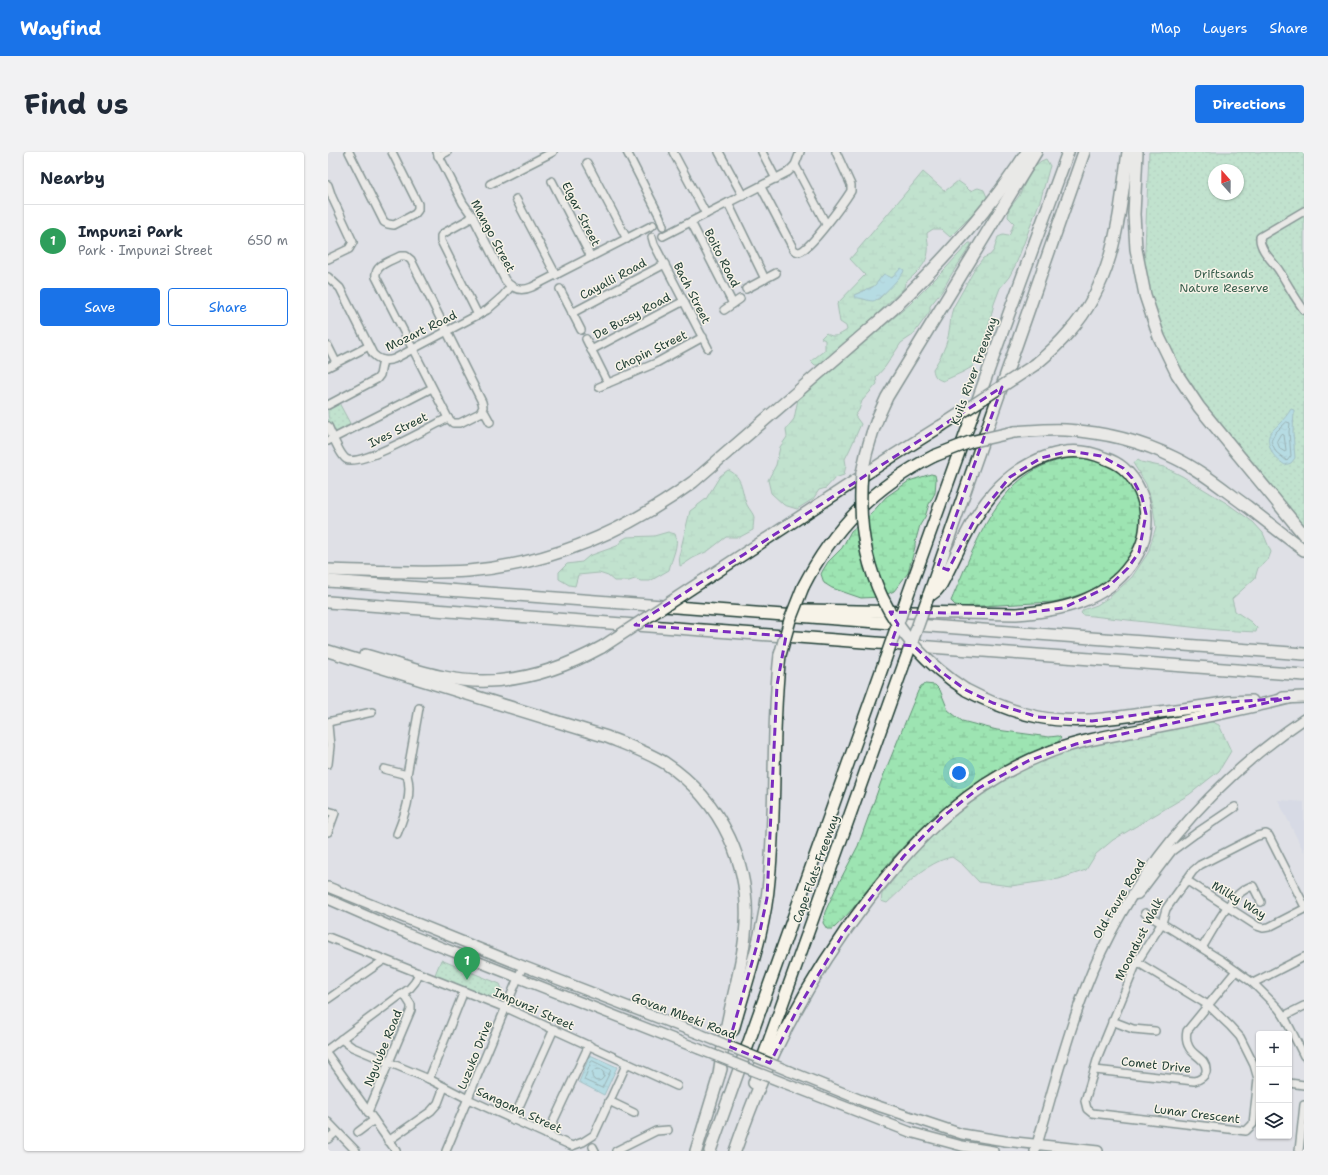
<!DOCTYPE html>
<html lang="en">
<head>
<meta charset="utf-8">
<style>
	body { margin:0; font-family:"Shantell Sans",sans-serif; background:#f2f2f3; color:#1f2937 }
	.controls { position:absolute; right:12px; bottom:12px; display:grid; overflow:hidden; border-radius:4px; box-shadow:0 1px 3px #0004 }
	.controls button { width:36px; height:36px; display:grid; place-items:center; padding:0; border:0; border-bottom:1px solid #e0e1e3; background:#fff; color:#1f2937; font:20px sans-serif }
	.compass { position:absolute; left:880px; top:12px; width:36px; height:36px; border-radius:50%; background:#fff; box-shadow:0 1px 3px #0004; rotate:339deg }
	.you { position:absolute; left:631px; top:621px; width:14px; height:14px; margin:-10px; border:3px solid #fff; border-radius:50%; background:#1a73e8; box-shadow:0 0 0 6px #1a73e833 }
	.badge { display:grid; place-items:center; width:26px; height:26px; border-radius:50%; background:#1a73e8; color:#fff; font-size:13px; font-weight:700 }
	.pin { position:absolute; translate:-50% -33px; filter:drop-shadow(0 1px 2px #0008) }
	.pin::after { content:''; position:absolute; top:21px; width:14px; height:12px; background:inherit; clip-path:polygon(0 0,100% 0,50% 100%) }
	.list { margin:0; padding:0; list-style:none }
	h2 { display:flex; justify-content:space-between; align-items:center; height:52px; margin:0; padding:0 16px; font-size:17px }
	h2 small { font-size:13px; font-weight:400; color:#747a83 }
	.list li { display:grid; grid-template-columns:26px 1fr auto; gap:12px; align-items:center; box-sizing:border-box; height:72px; padding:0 16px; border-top:1px solid #e0e1e3 }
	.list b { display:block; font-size:15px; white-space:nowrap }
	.list p { margin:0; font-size:13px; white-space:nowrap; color:#747a83 }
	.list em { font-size:13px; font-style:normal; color:#747a83 }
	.actions { display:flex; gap:8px; padding:12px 16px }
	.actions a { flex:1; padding:9px 0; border:1px solid #1a73e8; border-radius:4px; text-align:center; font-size:14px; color:#1a73e8 }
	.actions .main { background:#1a73e8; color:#fff }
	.icon { flex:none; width:22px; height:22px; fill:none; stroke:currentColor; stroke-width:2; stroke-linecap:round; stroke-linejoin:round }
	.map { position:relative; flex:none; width:976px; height:999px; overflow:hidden; border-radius:4px }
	header { display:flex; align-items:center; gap:24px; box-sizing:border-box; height:56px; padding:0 20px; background:#1a73e8; color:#fff }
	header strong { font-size:19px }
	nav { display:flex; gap:22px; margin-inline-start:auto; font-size:14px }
	.intro { display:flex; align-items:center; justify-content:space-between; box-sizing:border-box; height:96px; padding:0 24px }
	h1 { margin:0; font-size:28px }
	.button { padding:10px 18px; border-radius:4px; background:#1a73e8; color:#fff; font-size:14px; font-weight:700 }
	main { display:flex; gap:24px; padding:0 24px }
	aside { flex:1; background:#fff; border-radius:4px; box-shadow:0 1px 3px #0004 }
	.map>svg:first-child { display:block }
	.built { fill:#ced2e5 }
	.wetland { fill:url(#wetland-marsh); stroke:#5e9073; fill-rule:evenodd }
	.park { fill:url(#park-dots); stroke:#5e9073; fill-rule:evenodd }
	.water { fill:url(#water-ripples); stroke:#5d999c }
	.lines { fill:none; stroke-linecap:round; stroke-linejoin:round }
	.shore { stroke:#487b79; stroke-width:1 }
	.minor-casing { stroke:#1f3d34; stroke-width:10 }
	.major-casing { stroke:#1f3d34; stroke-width:12 }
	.highway-casing { stroke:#1f3d34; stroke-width:14 }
	.minor { stroke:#f7f3e8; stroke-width:7 }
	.major { stroke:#f7f3e8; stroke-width:9 }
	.highway { stroke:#f7f3e8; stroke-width:11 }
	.major-bridge-casing { stroke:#1f3d34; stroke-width:12; stroke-linecap:butt }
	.highway-bridge-casing { stroke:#1f3d34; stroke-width:14; stroke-linecap:butt }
	.major-bridge { stroke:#f7f3e8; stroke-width:9 }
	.highway-bridge { stroke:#f7f3e8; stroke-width:11 }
	.marked { fill:none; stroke:#7b2cbf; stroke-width:3; stroke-dasharray:8 5; stroke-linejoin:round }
	.labels { text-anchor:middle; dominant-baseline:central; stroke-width:3; stroke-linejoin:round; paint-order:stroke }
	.street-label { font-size:12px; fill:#1f3d34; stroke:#f7f3e8 }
	.park-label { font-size:12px; fill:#385e4d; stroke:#f7f3e8 }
</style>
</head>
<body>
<header>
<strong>Wayfind</strong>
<nav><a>Map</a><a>Layers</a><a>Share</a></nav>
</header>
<div class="intro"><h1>Find us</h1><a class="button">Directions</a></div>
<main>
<aside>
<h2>Nearby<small></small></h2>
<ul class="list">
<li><span class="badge" style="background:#2e9e5b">1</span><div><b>Impunzi Park</b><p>Park · Impunzi Street</p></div><em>650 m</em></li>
</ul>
<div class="actions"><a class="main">Save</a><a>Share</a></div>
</aside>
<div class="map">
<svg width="976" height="999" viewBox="0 0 976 999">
	<defs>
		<pattern id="wetland-marsh" width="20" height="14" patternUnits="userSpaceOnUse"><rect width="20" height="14" fill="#9de4b2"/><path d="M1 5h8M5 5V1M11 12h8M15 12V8" fill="none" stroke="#87c49a"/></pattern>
		<pattern id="park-dots" width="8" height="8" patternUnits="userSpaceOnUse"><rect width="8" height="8" fill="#9de4b2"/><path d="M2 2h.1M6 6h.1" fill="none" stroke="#87c49a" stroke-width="1.8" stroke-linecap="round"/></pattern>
		<pattern id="water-ripples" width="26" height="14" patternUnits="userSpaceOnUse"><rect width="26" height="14" fill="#86d7e1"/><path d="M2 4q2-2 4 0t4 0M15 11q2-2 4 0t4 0" fill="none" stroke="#73b9c2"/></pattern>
	</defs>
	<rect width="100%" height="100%" fill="#dfe0e6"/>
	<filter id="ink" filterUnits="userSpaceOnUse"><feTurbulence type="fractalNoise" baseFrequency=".025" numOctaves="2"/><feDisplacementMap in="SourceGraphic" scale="8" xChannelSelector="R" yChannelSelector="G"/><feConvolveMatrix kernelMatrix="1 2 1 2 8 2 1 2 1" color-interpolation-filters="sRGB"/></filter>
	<g filter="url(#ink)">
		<polygon class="built" points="950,648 976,650 976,700"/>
		<g class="wetland">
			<path d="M718,7L722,14L721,17L713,46L688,112L681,125L672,136L666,152L656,193L649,208L644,215L635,220L615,229C608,227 606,224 605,217C612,207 620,191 621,179C623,171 622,164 625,156L648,115L655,106L662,103L666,98L670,85L675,83L680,84L682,82L686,71L680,65L681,57L691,44L699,27L708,13L713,9Z"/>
			<path d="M595,20L617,39L630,29L637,34L642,39L650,36L656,38L659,45L644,63L622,85L613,77H605L599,81C599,87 601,94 600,100C599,113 586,123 577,131L576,136L529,181L492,213H487L483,209L497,198V188L493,186L498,181C505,187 512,183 519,178L518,174L512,170L509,152L537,123L522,107ZM553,125L563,126L565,125H571L551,147C542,148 535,149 526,143L548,133Z"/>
			<polygon points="641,91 643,91 643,93 623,123 614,139 602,154 602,159 585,183 573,191 557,215 548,225 549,232 534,249 531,258 527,264 533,272 522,297 517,307 518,313 516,323 507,326 498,336 491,338 485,347 469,357 456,353 443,341 440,328 448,313 452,295 459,285 458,277 466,267 470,247 582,152 617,117"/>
			<path d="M743,306C755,306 768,306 779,311C802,322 817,355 813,379C810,393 802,409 791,419C773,436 750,445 725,450L635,455L627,453L623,449C648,392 671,315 743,306Z"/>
			<polygon points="810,308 813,310 836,315 854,324 900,352 925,370 935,381 943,400 940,408 930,416 927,426 904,447 907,459 923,470 929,476 928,480 890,478 755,463 753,461 755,458 769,453 783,444 804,425 820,401 828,375 825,355 818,332 805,311"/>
			<path d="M400,318C416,325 413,340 419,353C421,357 425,361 426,365C426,368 425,374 425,378L412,385H398L380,399L365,406L356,412L352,414L351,404L362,359L378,347L392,324Z"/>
			<polygon points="603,322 607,323 608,328 607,341 601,352 597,365 592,373 587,391 587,395 580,421 566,439 553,445 533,446 504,436 496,431 493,422 495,418 500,410 514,396 523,379 542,363 558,345 581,329"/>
			<path d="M340,380L347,382C352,392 343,408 341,418L322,429H313L307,427L301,429H286L280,424L271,421L250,423L247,434L241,433L231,427V420L239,412L254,410L261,404L289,394L294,388L299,385L326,384Z"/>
			<path d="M597,532L607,533L612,538L620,558L634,569L669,578L721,585L730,584L733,586L730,590C661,612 600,663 554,719C538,739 524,760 505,777H499L495,771L497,760L508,736L530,694L554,627L590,539L593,534Z"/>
			<path d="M882,569L891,573L903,599L891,619L862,642L785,688L768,702L758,718L731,727L683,734L651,730L635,713L624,705C598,710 578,734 559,751L553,749L554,742L586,702L623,666L652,644L690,619L724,604L764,593Z"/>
		</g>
		<g class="park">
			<path d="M821,0H976V375L855,227L815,146ZM886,18H910V42H886Z"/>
			<path d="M10,249L24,275L9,282C0,277 0,264 0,255Z"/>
			<polygon points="113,808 172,832 174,837 171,847 168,849 106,825"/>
		</g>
		<g class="water">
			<path d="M573,116L576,118L575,121C570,127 552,148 545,149C539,149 533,145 527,146L526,143L536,139L538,137C548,137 550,127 556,122L564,126Z"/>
			<path d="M963,257L966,258L965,280L967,306L963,311L957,313C951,309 945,304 943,298C937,283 942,281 952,271C956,267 960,262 963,257Z"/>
			<polygon points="262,903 289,915 276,943 251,930"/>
		</g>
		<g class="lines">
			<g class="shore">
				<polygon points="959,270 962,271 961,280 963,304 959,309 948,300 943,289 947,281"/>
				<polygon points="953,282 956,283 958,298 957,300 952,297 949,289"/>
				<polygon points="265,909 283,918 274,936 256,928 263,910"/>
				<circle cx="270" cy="923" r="6"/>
			</g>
			<g class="minor-casing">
				<g id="minor">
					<polyline points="21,0 56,70 60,72 66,73 87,62 90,58 90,52 64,0"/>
					<path d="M109,0L135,51L145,65L177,128C184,137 193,140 204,135L325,73"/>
					<polyline points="299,0 332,65 335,74"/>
					<polyline points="345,0 378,62"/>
					<polyline points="391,0 415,44"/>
					<polyline points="434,0 448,27"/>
					<polyline points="110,4 119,0"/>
					<polyline points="259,11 299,87"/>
					<polyline points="467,13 498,72"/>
					<polyline points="224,29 263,105"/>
					<polyline points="162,32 225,0"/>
					<polyline points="0,33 4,45 25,90 21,97 0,107"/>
					<path d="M433,35L466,98C468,99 469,100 471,100C482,98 516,50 523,39V33L508,0"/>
					<polyline points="188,47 228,123"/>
					<polyline points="400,51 437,127"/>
					<path d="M976,59L932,85C931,98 946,110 952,120C960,133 967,146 976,158"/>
					<polyline points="145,65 116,81 113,84 113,89 150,163"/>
					<polyline points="363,70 405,152"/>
					<polyline points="335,84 460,20 467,13 472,0"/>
					<polyline points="324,85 326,92 380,196"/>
					<path d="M72,104H78L83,108L154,250L155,255L152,261L132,271H125L120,266L48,125C46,113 63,109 72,104Z"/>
					<path d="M0,125L12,136L45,202C51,208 58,210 66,207L159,158L175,144L183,134"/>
					<polyline points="232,137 253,178"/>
					<polyline points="418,137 448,121"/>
					<polyline points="396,158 412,147"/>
					<polyline points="244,161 337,112"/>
					<polyline points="258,187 280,231"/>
					<polyline points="0,194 8,210"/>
					<polyline points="263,198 356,149"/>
					<polyline points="0,215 41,194"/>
					<polyline points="271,235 328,211 375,185"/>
					<polyline points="0,253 49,227 52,223 55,208"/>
					<polyline points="153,260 157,261 162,270"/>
					<path d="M0,274C4,282 11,302 18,307C32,316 104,274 120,266"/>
					<polyline points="0,289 104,236"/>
					<polyline points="0,570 44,560"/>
					<polyline points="0,573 2,594 0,612"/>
					<path d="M56,617L79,623C85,643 76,664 69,682"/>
					<polyline points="79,623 91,556"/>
					<polyline points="0,659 7,661 0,680"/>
					<polyline points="858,728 929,774 935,776 941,775 976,757"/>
					<polyline points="804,744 810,743 813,740 844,699 867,682 907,655"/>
					<polyline points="817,761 893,808 925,831 950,856 956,864 976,904"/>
					<polyline points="0,785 183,858 349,934"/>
					<path d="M874,796C885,779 904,738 925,734L933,750"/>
					<polyline points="809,810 880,853 902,874 912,885 926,913 930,927 925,972 918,979 764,961 759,957 757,949 770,905 809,810 834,771 838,757 865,719 872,713 929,684 938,682 941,684 976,753"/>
					<polyline points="925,831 976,805"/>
					<polyline points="0,847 56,808"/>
					<polyline points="956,864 976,854"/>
					<polyline points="784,869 805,877 827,879"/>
					<polyline points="13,887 24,895 101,927 140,947 244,994 255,990 266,983 299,911"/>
					<polyline points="0,897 82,836 87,830 91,821"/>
					<polyline points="0,903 68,999"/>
					<path d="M767,918L866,929C871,928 876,926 878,920C880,907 865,904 861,895C858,890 858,884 859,879L908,819"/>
					<polyline points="101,927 136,839"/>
					<polyline points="961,931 976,933"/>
					<polyline points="281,949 306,961"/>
					<polyline points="40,960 83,858 83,853 76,842"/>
					<polyline points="185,968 226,877"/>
					<polyline points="0,970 28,999"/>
					<polyline points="30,980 46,968"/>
					<polyline points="219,983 261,893"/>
					<polyline points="0,987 8,980"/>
					<polyline points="60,989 103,959 110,951 116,935"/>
					<polyline points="265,995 267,999"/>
					<polyline points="118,999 195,814"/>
					<polyline points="288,999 328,979 340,978"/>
					<polyline points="971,999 976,953"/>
				</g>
			</g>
			<g class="major-casing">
				<g id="major">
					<polyline points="0,735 195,814 374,883"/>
					<polyline points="0,747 80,782 371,897"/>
					<polyline points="461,919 538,950 634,982 677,989 770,999"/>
					<polyline points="456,931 582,980 634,994 665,999"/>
					<path d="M707,999C723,946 736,892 756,840C798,729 877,634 976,567"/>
				</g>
			</g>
			<g class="highway-casing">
				<g id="highway">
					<polyline points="809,0 806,62 808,97 817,143 831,185 849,222 871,255 976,383"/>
					<path d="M708,212C720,202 731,192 741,180C787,129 791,65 800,0"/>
					<path d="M686,280C704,279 721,277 738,278C775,280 813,289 847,306C874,319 896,338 920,355C939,370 957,384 976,398"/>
					<path d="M534,321C539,294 547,269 559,245L708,0"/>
					<path d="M0,418C46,419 93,422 140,419C224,412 298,379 365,330L565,157C615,109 662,58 699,0"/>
					<polyline points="0,429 976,502"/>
					<polyline points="373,430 565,304 613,274"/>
					<path d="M475,435C505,376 547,334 606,304"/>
					<polyline points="600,445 756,0"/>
					<polyline points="578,448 672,186 740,0"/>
					<polyline points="0,450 976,523"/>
					<path d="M477,458L688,462C731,459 776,450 803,412C813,399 818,383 818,367C818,348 809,328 795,316C789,311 782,308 776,306C739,289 699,308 672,334C644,362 631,399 613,433L608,439L600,445"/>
					<path d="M0,499L279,585C299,593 319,600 337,611C394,649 425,715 417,783C414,815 404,846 398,878C395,893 393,908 391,923"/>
					<path d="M37,503C63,510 90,520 116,525C172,537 225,522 274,495"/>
					<path d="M638,538C661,550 684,560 710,565C745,572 779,567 813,562C843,559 872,555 902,550L924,549"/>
					<polyline points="955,546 976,545"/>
					<path d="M405,878C419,828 437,779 441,728C449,653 443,578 452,503"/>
					<polyline points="426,931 576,512"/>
					<polyline points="368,999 393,917"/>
					<polyline points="382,999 557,508"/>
					<path d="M407,999C419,965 432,931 447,899C473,845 504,795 540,748C591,682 644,629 724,599C754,588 786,583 817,577C865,567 913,558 961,546"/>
				</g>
			</g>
			<use href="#minor" class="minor"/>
			<use href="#major" class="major"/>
			<use href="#highway" class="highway"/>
			<g class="major-bridge-casing">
				<g id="major-bridge">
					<polyline points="374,883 461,919"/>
					<polyline points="371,897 456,931"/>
				</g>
			</g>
			<g class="highway-bridge-casing">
				<g id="highway-bridge">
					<polyline points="613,274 708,212"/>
					<polyline points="606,304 642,290 686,280"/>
					<path d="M534,321C526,413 561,488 638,538"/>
					<polyline points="274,495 373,430"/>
					<polyline points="452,503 462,468 475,435"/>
					<polyline points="557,508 578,448"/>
					<polyline points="576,512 600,445"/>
				</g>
			</g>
			<use href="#major-bridge" class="major-bridge"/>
			<use href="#highway-bridge" class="highway-bridge"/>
		</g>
	</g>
	<path d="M0 0H976V999H0ZM674,235L610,414L620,418L646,369L682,325L713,306L742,299L773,304L795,316L804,326L814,345L818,362L811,400L800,416L780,435L735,456L688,462L562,460L570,472L563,492L586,494L612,519L638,538L665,551L710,565L764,569L902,550L961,546L748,592L700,609L651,636L613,666L576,704L517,779L470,856L442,911L400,894L429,793L439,746L449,533L458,484L307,473Z" fill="#dfe0e6" fill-opacity=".55" fill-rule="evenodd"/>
	<path class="marked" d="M674,235L610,414L620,418L646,369L682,325L713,306L742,299L773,304L795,316L804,326L814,345L818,362L811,400L800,416L780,435L735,456L688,462L562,460L570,472L563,492L586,494L612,519L638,538L665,551L710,565L764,569L902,550L961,546L748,592L700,609L651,636L613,666L576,704L517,779L470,856L442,911L400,894L429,793L439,746L449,533L458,484L307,473Z"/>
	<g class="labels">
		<g class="street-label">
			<text transform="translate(253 62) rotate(63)">Elgar Street</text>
			<text transform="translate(165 84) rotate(62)">Mango Street</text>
			<text transform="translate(394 106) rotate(63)">Boito Road</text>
			<text transform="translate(285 127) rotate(-28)">Cayalli Road</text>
			<text transform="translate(364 141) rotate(63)">Bach Street</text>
			<text transform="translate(304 164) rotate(-28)">De Bussy Road</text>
			<text transform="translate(93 179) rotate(-26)">Mozart Road</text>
			<text transform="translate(323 199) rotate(-26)">Chopin Street</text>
			<text transform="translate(646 219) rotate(-70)">Kuils River Freeway</text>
			<text transform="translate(70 278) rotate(-26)">Ives Street</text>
			<text transform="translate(488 717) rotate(-70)">Cape Flats Freeway</text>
			<text transform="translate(791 747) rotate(-59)">Old Faure Road</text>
			<text transform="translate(911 748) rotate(31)">Milky Way</text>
			<text transform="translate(811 787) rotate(-63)">Moondust Walk</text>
			<text transform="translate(206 857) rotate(24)">Impunzi Street</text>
			<text transform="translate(356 864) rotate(21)">Govan Mbeki Road</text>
			<text transform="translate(55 896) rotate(-68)">Ngulube Road</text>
			<text transform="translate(147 903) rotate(-68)">Luzuko Drive</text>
			<text transform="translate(828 913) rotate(6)">Comet Drive</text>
			<text transform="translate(191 958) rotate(25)">Sangoma Street</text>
			<text transform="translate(869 962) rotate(7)">Lunar Crescent</text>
		</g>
		<g class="park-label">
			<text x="896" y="122">Driftsands<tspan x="896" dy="14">Nature Reserve</tspan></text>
		</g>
	</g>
</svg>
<div class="controls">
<button>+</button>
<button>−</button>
<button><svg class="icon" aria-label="layers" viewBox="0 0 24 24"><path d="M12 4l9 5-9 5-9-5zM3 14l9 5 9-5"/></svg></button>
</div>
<svg class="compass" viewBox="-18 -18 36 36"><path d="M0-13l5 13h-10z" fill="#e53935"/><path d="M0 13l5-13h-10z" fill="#747a83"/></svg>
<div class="you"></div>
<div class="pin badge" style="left:139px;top:828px;background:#2e9e5b">1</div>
</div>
</main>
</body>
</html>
